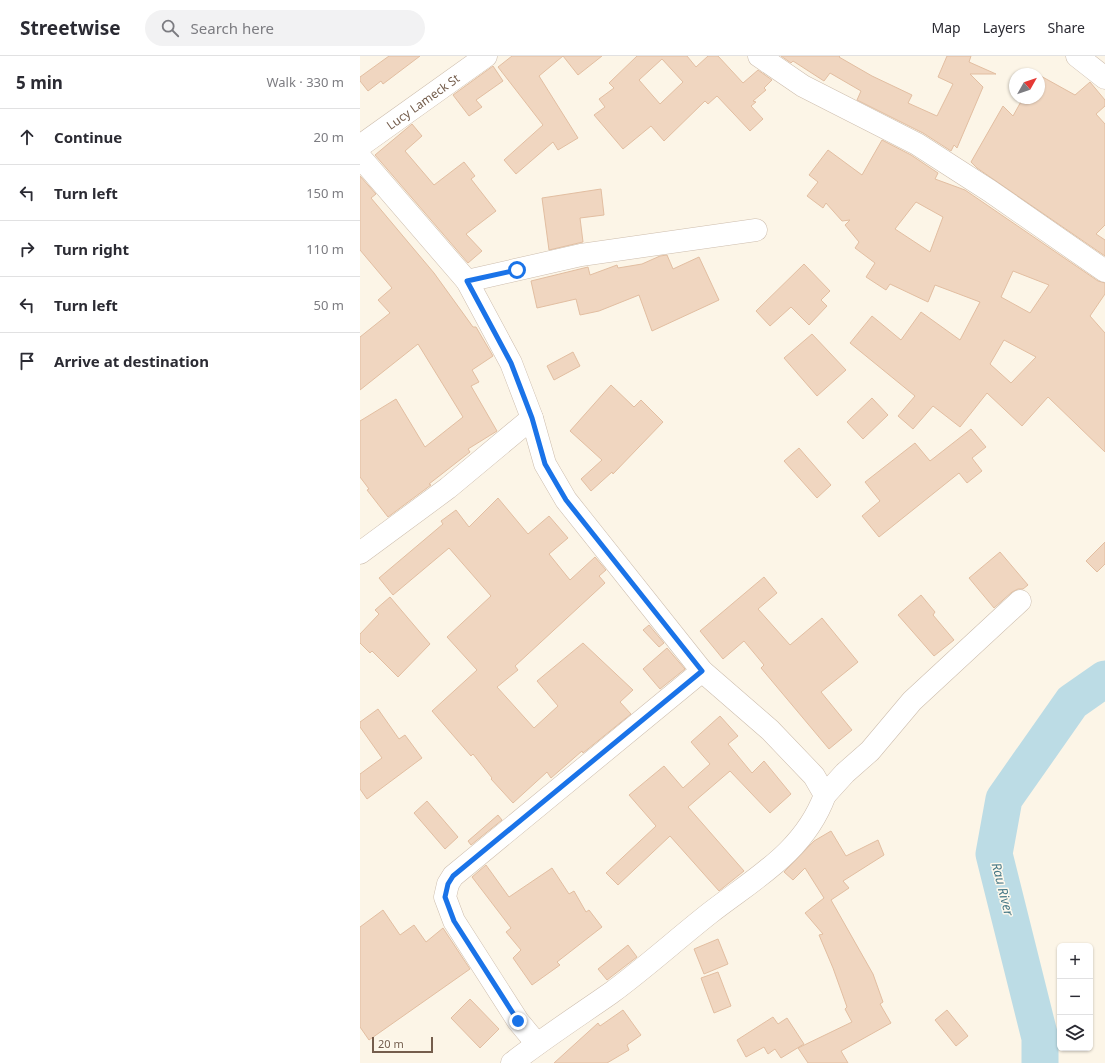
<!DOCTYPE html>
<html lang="en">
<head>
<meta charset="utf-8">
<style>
	body { margin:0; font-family:"Noto Sans",sans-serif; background:#f2f2f3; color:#2b2b33 }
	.controls { position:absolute; right:12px; bottom:12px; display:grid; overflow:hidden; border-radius:6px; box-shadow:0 1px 3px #0004 }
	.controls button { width:36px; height:36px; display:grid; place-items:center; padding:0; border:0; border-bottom:1px solid #e1e1e2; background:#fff; color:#2b2b33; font:20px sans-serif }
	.compass { position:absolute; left:649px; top:12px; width:36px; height:36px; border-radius:50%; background:#fff; box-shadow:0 1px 3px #0004; rotate:50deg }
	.scale { position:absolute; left:12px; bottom:10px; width:61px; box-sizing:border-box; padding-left:4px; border:2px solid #745d4c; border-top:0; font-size:11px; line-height:14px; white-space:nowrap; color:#745d4c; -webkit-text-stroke:3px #fef9ed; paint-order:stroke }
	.stop { position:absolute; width:12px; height:12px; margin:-9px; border:3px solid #1a73e8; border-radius:50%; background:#fff }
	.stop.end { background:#1a73e8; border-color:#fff; box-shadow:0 1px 4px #0008 }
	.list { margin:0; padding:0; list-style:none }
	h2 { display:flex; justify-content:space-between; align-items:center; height:52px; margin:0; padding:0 16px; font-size:17px }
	h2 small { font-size:13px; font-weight:400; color:#7c7c81 }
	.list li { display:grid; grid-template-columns:26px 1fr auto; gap:12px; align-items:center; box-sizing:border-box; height:56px; padding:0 16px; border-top:1px solid #e1e1e2 }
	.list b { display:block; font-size:15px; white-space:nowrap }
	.list em { font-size:13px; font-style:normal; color:#7c7c81 }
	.icon { flex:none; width:22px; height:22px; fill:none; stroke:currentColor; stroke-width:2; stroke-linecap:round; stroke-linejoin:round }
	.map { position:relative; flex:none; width:745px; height:1007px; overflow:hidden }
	header { display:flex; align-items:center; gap:24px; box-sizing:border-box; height:56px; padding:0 20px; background:#fff; border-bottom:1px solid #e1e1e2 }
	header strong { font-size:19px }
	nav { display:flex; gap:22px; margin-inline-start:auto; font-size:14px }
	.search { width:280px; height:36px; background:#f2f2f3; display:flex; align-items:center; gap:10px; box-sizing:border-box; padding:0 14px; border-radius:22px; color:#7c7c81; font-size:15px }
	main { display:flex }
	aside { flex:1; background:#fff }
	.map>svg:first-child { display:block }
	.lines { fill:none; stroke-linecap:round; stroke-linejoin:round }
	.river { stroke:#bcdce5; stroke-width:37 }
	.building { fill:#f0d6c0; stroke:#e2bea1; fill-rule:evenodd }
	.minor-casing { stroke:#cdbdad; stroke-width:23 }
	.minor { stroke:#fff; stroke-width:22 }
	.route { stroke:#1a73e8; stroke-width:5 }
	.labels { text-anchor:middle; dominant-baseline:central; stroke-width:3; stroke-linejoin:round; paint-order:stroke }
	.street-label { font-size:12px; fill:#745d4c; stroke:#fef9ed }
	.water-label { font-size:13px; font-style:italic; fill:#477886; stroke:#fef9ed }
</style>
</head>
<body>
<header>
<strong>Streetwise</strong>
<div class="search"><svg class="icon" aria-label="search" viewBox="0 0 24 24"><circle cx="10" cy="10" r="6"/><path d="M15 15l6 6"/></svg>Search here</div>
<nav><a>Map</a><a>Layers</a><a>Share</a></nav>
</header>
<main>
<aside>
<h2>5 min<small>Walk · 330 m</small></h2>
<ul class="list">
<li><svg class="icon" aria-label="ahead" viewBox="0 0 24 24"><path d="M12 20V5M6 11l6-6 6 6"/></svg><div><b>Continue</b></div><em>20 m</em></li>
<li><svg class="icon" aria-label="left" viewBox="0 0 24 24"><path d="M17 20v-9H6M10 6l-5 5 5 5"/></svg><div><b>Turn left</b></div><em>150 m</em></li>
<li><svg class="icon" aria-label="right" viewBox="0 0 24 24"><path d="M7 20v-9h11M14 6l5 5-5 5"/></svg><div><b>Turn right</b></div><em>110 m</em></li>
<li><svg class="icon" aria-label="left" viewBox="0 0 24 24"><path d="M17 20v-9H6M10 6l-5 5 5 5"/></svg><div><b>Turn left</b></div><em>50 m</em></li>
<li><svg class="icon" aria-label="arrive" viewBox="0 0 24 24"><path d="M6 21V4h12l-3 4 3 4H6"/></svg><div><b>Arrive at destination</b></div></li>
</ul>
</aside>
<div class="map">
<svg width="745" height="1007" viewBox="0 0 745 1007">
	<rect width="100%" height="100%" fill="#fcf5e7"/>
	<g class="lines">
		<polyline class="river" points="680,1007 680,982 634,798 644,743 712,646 745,623"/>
	</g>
	<g class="building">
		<polygon points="29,0 60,0 23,28 21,25 8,35 0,25 0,21"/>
		<polygon points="152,0 242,0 218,19 203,0 179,20 218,82 198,94 193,86 156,118 144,104 183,69 138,11"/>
		<path d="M277,0H327L336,11L348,0H358L383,27L398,14L412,24L404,32L406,34L393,45L396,46L391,50L403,63L390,75L357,40L348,48L345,45L304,85L291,70L263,93L234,59L245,51L239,43L254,32L249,27ZM302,3L323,26L300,48L279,24Z"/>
		<polygon points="421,0 480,0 479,1 512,20 552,39 548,47 577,60 593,28 578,21 587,0 611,0 609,6 636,18 610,18 623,31 597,92 594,89 591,95 563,77 497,44 501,35 470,17 464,25 433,5 431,7"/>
		<polygon points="133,10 143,25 116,44 122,51 109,60 93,39"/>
		<polygon points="679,19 715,39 730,26 745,44 745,50 736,58 745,68 745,169 736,178 745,184 745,200 617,112 611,106 643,50 653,60 663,42 679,42"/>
		<polygon points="52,68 62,80 45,95 74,129 104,106 115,120 111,123 136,155 106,178 122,195 108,207 15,99"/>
		<path d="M522,84L551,99L578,117L575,123L605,134L738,225L745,227V238L730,260L745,277V396L688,341L662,370L627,337L600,371L573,350L553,373L538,360L555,340L490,287L512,260L541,284L561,256L600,284L620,246L575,229L568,246L530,228L526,234L506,221L515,207L495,192L499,186L485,169L490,164L482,165L466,147L463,152L447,140L458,126L449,119L468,94L502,119ZM556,146L583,161L570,196L535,173ZM653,215L689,229L670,257L641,241ZM644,284L676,301L651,327L630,308Z"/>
		<polygon points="0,120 16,138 11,142 74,217 113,271 116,271 133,300 112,314 119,326 111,330 137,375 108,393 110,396 69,428 71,429 28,461 7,434 9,433 0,421 0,365 36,343 65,391 103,361 58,288 0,334 0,281 30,257 18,244 32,232 0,194"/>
		<polygon points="241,133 244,159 220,162 223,186 189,194 182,142"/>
		<polygon points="307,199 313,213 339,201 359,244 292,275 279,239 239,255 220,259 216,243 177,252 171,225 228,211 230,219 257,209 258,212 282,208 300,200"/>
		<polygon points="444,208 470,235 461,244 467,250 449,269 431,251 410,270 396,255"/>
		<polygon points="452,278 486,314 457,340 424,302"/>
		<polygon points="213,296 220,310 194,324 187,310"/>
		<polygon points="251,329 274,351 281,344 303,366 253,418 252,416 231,435 221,423 242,404 210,375"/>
		<polygon points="512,342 528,359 503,383 487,366"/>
		<polygon points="611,373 626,391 612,402 622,415 607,427 599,417 519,481 502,460 520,445 505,426 555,387 570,405"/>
		<polygon points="439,392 471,429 457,442 424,405"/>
		<polygon points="138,442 168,478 189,460 208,482 189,498 210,524 235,501 246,514 239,520 245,527 155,610 158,614 137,631 174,672 198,650 177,625 223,587 273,634 260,646 271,658 223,697 222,695 191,722 187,716 153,747 131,723 132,722 113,698 111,700 72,655 117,614 87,581 131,540 89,492 33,539 19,522 83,468 81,465 96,454 109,471"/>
		<polygon points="745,486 745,508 737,516 726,505"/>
		<polygon points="640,496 668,529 663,533 658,533 652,536 634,552 609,522"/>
		<polygon points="404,521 417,537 398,553 430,589 462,562 498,606 461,636 492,674 469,693 401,612 404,609 384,585 363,603 340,575"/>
		<polygon points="561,539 575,556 573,559 594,584 574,600 538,559"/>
		<polygon points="30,541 70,588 38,621 12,595 10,597 0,587 0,578 19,558 15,554"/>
		<polygon points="289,569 304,587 299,591 283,574"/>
		<polygon points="307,592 325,613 300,633 283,613"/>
		<polygon points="18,653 39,683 45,679 62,702 7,743 0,733 0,718 22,702 0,671 0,666"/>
		<polygon points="360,660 378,680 368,688 392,717 404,705 431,738 410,757 370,715 328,751 384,815 359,835 310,780 258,829 246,817 296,770 269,739 304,710 323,732 350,708 331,686"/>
		<polygon points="67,745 98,781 85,793 54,757"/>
		<polygon points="138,759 142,764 111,789 108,785"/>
		<polygon points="471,775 486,800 518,784 524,799 483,825 489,832 471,844 513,918 523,946 520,948 531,967 481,995 488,1007 448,1007 438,992 492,966 485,953 487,951 473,912 459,879 463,878 445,857 464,842 445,812 433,824 424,816 454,785"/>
		<polygon points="126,809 149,841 192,812 209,838 214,835 226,856 229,854 242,871 197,906 200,909 172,929 153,902 161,894 146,876 151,872 112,821"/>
		<polygon points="23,854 40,879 54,869 66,886 83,872 110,913 9,984 0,971 0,871"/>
		<polygon points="358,883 368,908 344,918 334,893"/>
		<polygon points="268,889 277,901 247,924 238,913"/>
		<polygon points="358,916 371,950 354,957 341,922"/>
		<polygon points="110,943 139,973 120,992 91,962"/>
		<polygon points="263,954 281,979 267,989 269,994 247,1007 194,1007 238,967 240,970"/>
		<polygon points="587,954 608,980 596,990 575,964"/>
		<polygon points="413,961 418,968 427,962 444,988 421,1002 415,993 408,998 404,991 386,1001 377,984"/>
	</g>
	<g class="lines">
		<g class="minor-casing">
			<g id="minor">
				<polyline points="399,0 443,30 557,88 630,135 745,215"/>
				<polyline points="717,0 745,22"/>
				<path id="s1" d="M0,90L126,0"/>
				<path d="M0,101L107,225L151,307L172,362L185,408L206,444L342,615L410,674L454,720L465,739C444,796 395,822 350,857C317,883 285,912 251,937C218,960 184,982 152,1007"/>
				<polyline points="107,225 221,199 396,174"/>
				<polyline points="0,497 88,432 172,362"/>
				<polyline points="465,739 485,717 510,695 552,645 660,545"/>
				<polyline points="177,988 158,965 94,865 85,841 88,828 93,820 342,615"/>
			</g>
		</g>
		<use href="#minor" class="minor"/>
	</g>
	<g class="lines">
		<polyline class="route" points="157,214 107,225 151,307 172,362 185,408 206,444 342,615 93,820 88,828 85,841 94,865 158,965"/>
	</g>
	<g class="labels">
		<g class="street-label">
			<text stroke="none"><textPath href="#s1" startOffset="77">Lucy Lameck St</textPath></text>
		</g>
		<g class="water-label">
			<text transform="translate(643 833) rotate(76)">Rau River</text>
		</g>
	</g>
</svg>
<div class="controls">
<button>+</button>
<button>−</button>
<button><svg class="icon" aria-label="layers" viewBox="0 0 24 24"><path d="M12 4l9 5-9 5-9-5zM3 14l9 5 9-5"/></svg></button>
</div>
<svg class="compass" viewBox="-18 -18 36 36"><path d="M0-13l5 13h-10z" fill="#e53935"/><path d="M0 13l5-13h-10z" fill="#7c7c81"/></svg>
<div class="scale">20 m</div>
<div class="stop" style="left:157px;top:214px"></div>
<div class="stop end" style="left:158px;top:965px"></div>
</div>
</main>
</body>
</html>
